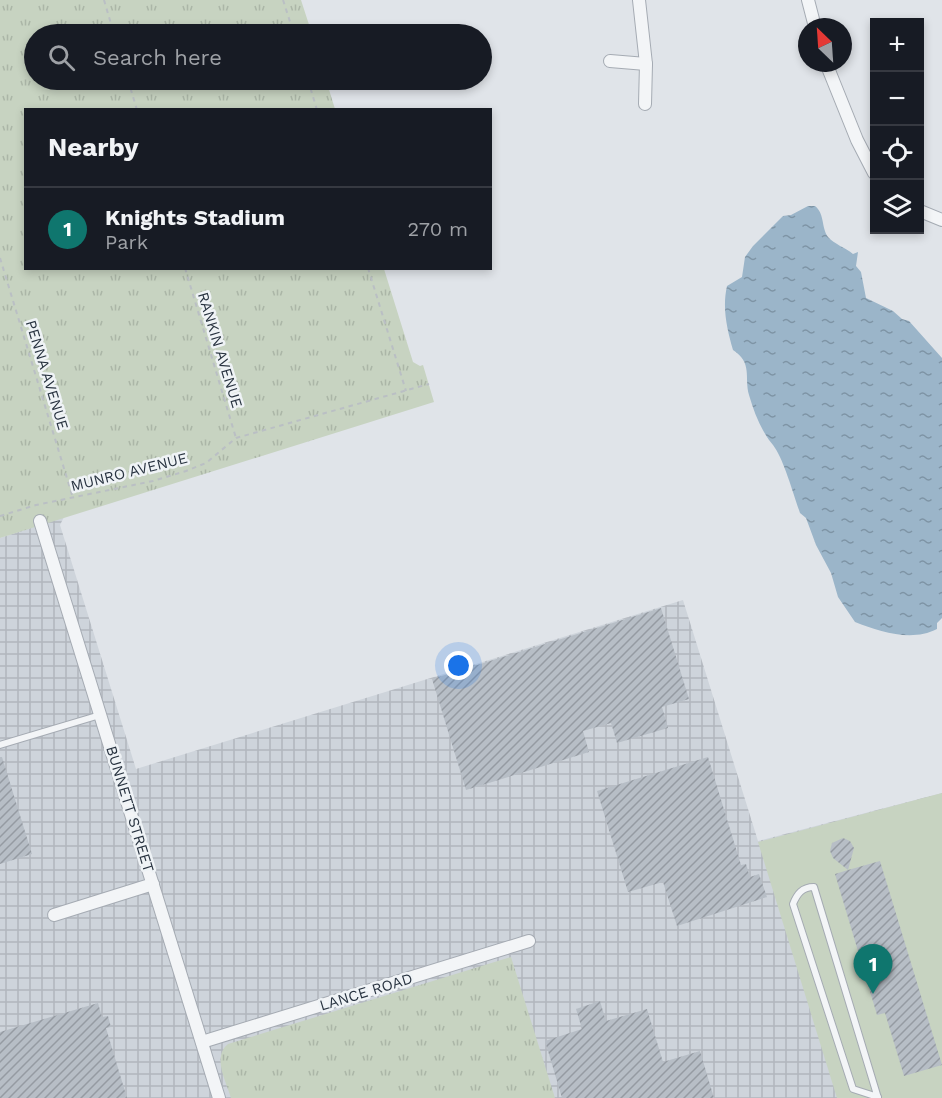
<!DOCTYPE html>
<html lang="en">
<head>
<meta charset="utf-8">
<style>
	body { margin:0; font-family:"Work Sans",sans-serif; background:#242831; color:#f1f3f6 }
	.controls { position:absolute; right:18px; top:18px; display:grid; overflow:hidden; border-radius:0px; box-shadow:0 3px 9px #0003 }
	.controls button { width:54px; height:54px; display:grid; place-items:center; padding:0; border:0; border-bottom:2px solid #363941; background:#171b24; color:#f1f3f6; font:30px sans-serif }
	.compass { position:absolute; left:798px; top:18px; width:54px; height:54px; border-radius:50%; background:#171b24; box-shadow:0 3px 9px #0003; rotate:335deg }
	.you { position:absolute; left:459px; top:666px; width:21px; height:21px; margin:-15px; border:4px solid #fff; border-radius:50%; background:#1a73e8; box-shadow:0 0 0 9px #1a73e833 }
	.badge { display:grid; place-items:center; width:39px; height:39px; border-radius:50%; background:#0f766e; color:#fff; font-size:20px; font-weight:700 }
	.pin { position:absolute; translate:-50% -50px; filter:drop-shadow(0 2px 3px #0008) }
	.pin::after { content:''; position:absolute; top:32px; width:21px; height:18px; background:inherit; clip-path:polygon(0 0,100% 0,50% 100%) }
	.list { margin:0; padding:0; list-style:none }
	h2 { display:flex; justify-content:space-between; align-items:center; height:78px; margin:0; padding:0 24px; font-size:26px }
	h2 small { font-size:20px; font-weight:400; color:#9ea1a6 }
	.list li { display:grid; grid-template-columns:39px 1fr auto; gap:18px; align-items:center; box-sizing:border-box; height:84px; padding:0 24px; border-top:2px solid #363941 }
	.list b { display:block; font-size:22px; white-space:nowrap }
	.list p { margin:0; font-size:20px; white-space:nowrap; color:#9ea1a6 }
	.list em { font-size:20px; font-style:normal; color:#9ea1a6 }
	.icon { flex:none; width:33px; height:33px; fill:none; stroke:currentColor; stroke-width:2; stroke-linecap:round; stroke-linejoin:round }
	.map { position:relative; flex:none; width:942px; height:1098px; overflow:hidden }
	.search { position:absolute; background:#171b24; box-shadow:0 3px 9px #0003; left:24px; top:24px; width:468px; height:66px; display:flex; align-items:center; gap:15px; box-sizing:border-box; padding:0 21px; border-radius:33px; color:#9ea1a6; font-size:22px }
	.panel { position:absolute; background:#171b24; box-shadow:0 3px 9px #0003; left:24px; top:108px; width:468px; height:162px; border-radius:0px }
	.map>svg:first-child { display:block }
	.industrial { fill:url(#industrial-grid) }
	.grass { fill:url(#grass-tufts) }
	.green { fill:#c7d3c1 }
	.water { fill:url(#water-ripples) }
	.building { fill:url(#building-hatch) }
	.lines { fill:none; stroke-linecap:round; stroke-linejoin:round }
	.lane-casing { stroke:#a5abb3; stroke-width:8 }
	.street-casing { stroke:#a5abb3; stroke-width:14 }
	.path { stroke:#babfc4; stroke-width:2; stroke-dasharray:4.5 4.5; stroke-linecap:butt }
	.lane { stroke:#f3f5f7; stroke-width:6 }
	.street { stroke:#f3f5f7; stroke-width:12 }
	.labels { text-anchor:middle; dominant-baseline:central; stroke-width:5; stroke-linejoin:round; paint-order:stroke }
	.street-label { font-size:15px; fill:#283340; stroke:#eff3f6 }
</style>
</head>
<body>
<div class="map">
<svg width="942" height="1098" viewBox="0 0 942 1098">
	<defs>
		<pattern id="industrial-grid" width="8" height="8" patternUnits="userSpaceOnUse" patternTransform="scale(1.5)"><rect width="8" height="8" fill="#ced4db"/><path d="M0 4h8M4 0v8" fill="none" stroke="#b1b6bd"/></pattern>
		<pattern id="grass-tufts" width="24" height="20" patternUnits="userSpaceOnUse" patternTransform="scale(1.5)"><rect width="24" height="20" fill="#c7d3c1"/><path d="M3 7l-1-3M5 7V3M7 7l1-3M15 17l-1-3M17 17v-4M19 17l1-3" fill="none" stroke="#abb6a7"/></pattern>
		<pattern id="water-ripples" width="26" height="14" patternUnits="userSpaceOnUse" patternTransform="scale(1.5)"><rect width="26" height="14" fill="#9bb5c9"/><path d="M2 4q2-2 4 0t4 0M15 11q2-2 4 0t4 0" fill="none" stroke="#7e94a5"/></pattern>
		<pattern id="building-hatch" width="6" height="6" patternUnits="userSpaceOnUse" patternTransform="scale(1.5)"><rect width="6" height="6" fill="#b7bec6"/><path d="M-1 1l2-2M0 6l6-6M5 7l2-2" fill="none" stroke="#959ba2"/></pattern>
	</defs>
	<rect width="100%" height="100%" fill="#e0e4e9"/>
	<polygon class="industrial" points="64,517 60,525 136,769 683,600 758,841 942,793 942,1098 0,1098 0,538"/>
	<g class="grass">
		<polygon points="0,0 301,0 312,34 34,34 34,80 326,80 335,109 26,110 26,268 384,269 413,362 420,366 423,365 434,402 0,538"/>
		<path d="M511,957L555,1098H231C226,1081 212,1057 228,1044Z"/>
	</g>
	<polygon class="green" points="942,793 942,1098 837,1098 758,842"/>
	<path class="water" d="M808,206H815C825,214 821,227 828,237C834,244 846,248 853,254L858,252L856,266L861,272L866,298L893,311L902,319L909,321L942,358V618L937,623V629C912,642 880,632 855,622L838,597L831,573L816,545L806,518L800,513C794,496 784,461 775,448C773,444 769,441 767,437C759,425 753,409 749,395C744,377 753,363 733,350C727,329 722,308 727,286L742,277L745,257L753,246L783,216L791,215Z"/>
	<g class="building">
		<polygon points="661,608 689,699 662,707 668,728 617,743 611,723 583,731 589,752 466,790 432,679"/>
		<polygon points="0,757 2,757 32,854 0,864"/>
		<polygon points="708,757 741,865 746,864 750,877 759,874 767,897 677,926 663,882 628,892 597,791"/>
		<polygon points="843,838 850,841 854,848 848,870 880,861 942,1065 904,1076 885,1013 877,1015 835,874 848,870 833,858 830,851 832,843"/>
		<polygon points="600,1001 606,1021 647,1009 663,1062 700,1051 714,1098 562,1098 545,1041 582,1029 576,1009"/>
		<polygon points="98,1003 102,1017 108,1016 111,1027 106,1028 127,1098 0,1098 0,1032"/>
	</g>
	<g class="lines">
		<g class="lane-casing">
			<g id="lane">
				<polyline points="0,745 100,715"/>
				<path d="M878,1097L853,1089L793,904C797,894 802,887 814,887L878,1098"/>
			</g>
		</g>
		<g class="street-casing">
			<g id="street">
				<polyline points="639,0 646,64 645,104"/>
				<polyline points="808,0 815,27"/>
				<polyline points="610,61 646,64"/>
				<polyline points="826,63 857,140 874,173"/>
				<polyline points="920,211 942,220"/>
				<polyline points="40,521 219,1098"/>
				<polyline points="54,915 153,884"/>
				<polyline points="202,1042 529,941"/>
			</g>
		</g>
		<g class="path">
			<polyline points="104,0 114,34"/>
			<polyline points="283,0 294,34"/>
			<polyline points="128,80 137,110"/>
			<polyline points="308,80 317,110"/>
			<polyline points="0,258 73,498"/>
			<polyline points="185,268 236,438"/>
			<polyline points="368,268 406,391"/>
			<polyline points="0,516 36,505 153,481 186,471 206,463 236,438 429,384"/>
		</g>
		<use href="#lane" class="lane"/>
		<use href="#street" class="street"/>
	</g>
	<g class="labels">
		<g class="street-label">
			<text transform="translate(220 350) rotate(73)">RANKIN AVENUE</text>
			<text transform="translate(47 375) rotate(73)">PENNA AVENUE</text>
			<text transform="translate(129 472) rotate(-14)">MUNRO AVENUE</text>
			<text transform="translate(130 809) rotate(73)">BUNNETT STREET</text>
			<text transform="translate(366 992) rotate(-17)">LANCE ROAD</text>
		</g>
	</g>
</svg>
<div class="controls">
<button>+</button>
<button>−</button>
<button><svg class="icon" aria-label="locate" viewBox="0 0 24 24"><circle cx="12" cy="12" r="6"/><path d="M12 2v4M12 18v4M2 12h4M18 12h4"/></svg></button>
<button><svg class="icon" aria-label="layers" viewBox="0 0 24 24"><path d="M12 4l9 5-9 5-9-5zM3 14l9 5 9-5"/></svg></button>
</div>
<svg class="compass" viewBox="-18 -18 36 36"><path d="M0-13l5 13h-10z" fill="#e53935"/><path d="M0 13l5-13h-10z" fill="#9ea1a6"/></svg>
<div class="you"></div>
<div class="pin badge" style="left:873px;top:994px">1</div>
<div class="search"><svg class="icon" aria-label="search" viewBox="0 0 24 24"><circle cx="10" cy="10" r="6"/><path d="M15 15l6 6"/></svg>Search here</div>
<section class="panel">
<h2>Nearby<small></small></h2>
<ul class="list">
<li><span class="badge">1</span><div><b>Knights Stadium</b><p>Park</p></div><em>270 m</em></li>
</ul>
</section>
</div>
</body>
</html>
